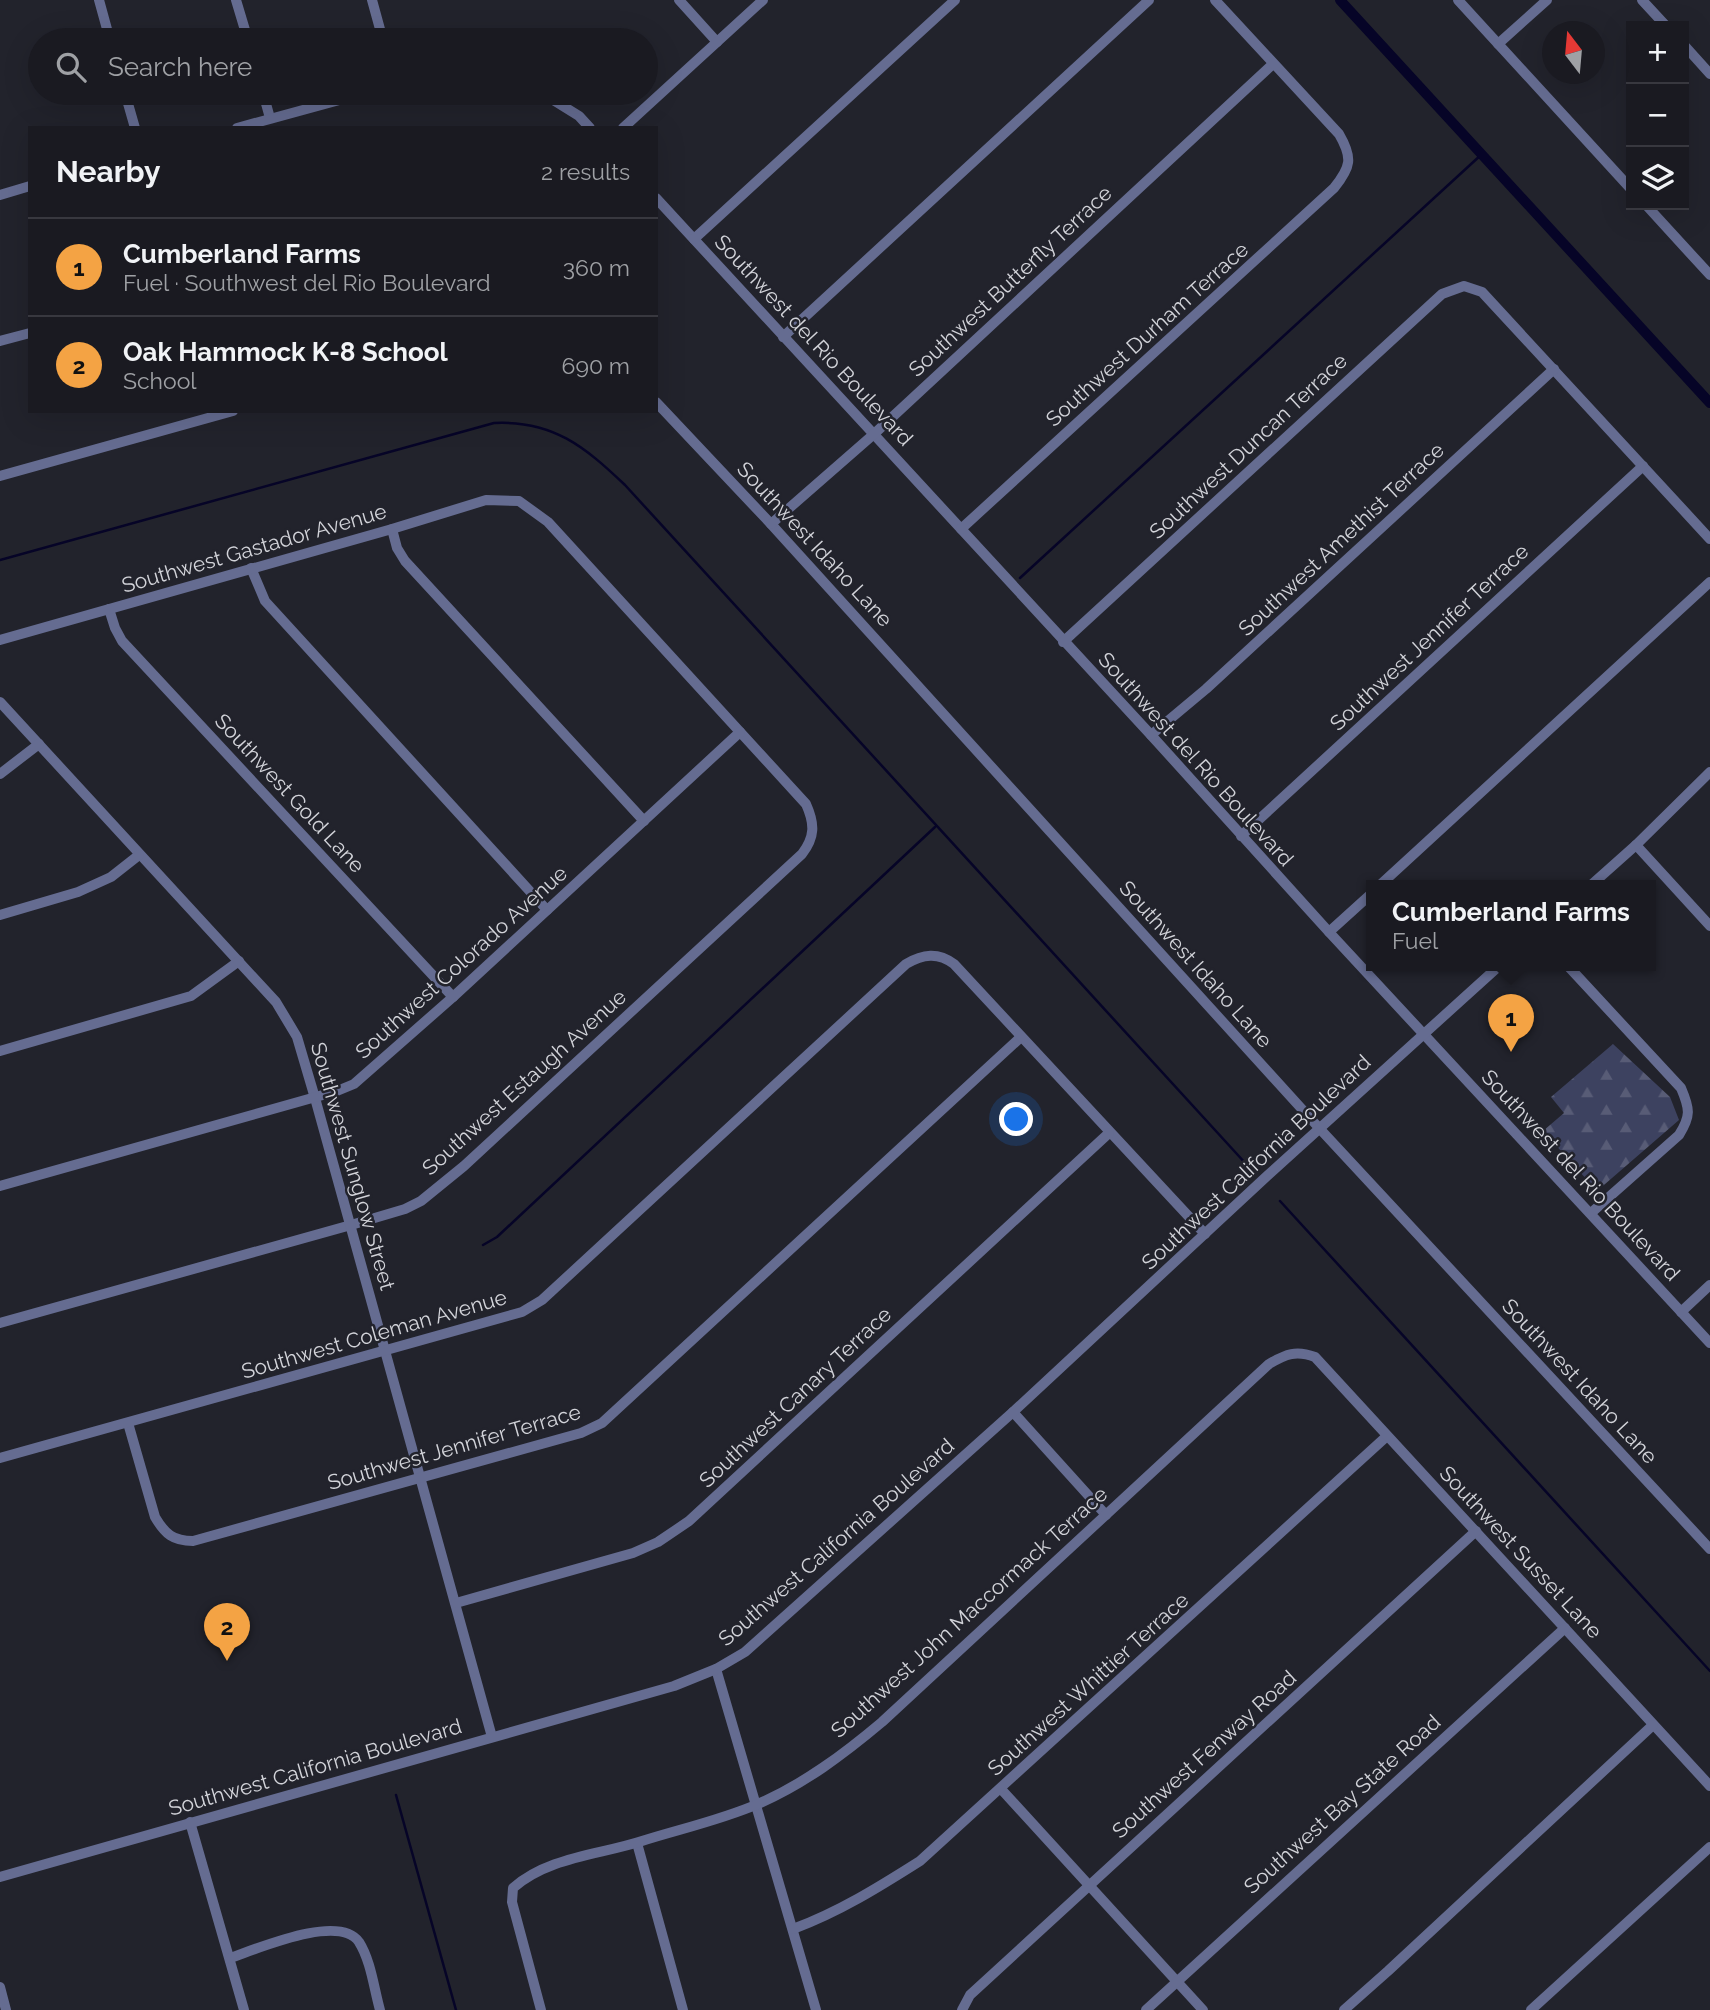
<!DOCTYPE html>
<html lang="en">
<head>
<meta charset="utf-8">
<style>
	body { margin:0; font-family:Raleway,sans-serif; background:#23232a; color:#f1f3f6 }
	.controls { position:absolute; right:21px; top:21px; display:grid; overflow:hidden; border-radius:0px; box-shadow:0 7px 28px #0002 }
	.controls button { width:63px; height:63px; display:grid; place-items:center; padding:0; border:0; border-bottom:2px solid #38383f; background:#1a1a21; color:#f1f3f6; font:35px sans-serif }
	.compass { position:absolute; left:1542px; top:21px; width:63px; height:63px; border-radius:50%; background:#1a1a21; box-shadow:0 7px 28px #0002; rotate:344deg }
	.you { position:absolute; left:1017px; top:1120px; width:24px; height:24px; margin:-18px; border:5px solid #fff; border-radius:50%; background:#1a73e8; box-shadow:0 0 0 10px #1a73e833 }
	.badge { display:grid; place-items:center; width:46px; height:46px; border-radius:50%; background:#f4a344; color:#111; font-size:23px; font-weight:700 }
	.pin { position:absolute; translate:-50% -58px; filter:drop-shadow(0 2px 4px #0008) }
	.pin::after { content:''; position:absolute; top:37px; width:24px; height:21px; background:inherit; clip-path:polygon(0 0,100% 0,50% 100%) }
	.popup { position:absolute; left:1366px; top:880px; width:290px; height:91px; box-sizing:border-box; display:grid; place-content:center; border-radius:0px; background:#1a1a21; filter:drop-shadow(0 2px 5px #0005); font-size:23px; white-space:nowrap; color:#9fa1a5 }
	.popup b { font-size:26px; color:#f1f3f6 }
	.popup::after { content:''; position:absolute; left:50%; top:100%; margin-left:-14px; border:14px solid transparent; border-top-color:#1a1a21 }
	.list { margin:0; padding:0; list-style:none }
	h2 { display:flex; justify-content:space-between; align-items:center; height:91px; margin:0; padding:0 28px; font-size:30px }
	h2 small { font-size:23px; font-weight:400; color:#9fa1a5 }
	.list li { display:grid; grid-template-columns:46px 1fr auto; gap:21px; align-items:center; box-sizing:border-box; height:98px; padding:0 28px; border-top:2px solid #38383f }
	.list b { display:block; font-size:26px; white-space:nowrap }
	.list p { margin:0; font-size:23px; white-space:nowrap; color:#9fa1a5 }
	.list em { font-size:23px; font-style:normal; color:#9fa1a5 }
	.icon { flex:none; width:38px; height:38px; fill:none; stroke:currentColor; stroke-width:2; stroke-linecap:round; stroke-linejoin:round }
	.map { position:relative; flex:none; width:1710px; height:2010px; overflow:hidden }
	.search { position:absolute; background:#1a1a21; box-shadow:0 7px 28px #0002; left:28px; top:28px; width:630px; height:77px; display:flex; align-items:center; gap:18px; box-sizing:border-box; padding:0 24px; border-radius:38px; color:#9fa1a5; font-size:26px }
	.panel { position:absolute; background:#1a1a21; box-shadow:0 7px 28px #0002; left:28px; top:126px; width:630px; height:287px; border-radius:0px }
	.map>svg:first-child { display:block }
	.forest { fill:url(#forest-firs) }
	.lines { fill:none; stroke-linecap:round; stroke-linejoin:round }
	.stream { stroke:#060427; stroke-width:2.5 }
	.canal { stroke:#060427; stroke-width:10 }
	.minor { stroke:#656c91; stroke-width:10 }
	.labels { text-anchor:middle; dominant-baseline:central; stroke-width:5; stroke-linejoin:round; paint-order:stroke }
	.street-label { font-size:21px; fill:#d2d3d9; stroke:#22232c }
</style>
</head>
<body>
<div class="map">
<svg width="1710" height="2010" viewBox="0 0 1710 2010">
	<defs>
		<pattern id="forest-firs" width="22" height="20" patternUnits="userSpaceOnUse" patternTransform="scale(1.75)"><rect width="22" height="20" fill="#3d4260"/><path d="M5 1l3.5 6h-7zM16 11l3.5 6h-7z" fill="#585c76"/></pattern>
	</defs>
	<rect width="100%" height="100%" fill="#22232c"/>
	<polygon class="forest" points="1613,1044 1670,1097 1679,1120 1597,1191 1543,1131 1564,1113 1551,1097"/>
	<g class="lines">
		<g class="stream">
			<path d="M0,560L494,423C553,420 585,447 625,485L1247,1165"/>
			<polyline points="1020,578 1482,154"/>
			<polyline points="1280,1201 1710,1671"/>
			<polyline points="483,1245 497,1237 935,827"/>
			<polyline points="396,1795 456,2010"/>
		</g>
		<polyline class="canal" points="1340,0 1710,403"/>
		<g class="minor">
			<polyline points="99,0 110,40"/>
			<polyline points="236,0 248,40"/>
			<polyline points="372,0 383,40"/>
			<polyline points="679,0 717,42"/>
			<polyline points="1458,0 1631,189"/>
			<polyline points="1642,0 1666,26"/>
			<polyline points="1498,44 1547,0"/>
			<polyline points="1684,45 1710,74"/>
			<polyline points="125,93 135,128"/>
			<polyline points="263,93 270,118"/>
			<polyline points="542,93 579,116 590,128"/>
			<polyline points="237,128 365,93"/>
			<polyline points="623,128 763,0"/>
			<polyline points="0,195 30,186"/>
			<polyline points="656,198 1151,735 1329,932 1710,1343"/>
			<polyline points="1646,205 1710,275"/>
			<polyline points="694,239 955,0"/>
			<polyline points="783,337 1149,0"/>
			<polyline points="0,341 30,333"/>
			<polyline points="656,402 771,524 1320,1129 1710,1549"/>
			<polyline points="0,476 233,411"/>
			<polyline points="771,524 874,434 1273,64"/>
			<polyline points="392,529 397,548 405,561 644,821"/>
			<path d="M961,529L1334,188C1351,167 1353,158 1339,134L1215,0"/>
			<polyline points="251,568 265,601 547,910"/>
			<polyline points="109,609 115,628 122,641 453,997"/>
			<path d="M0,640L392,529L486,500L519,501L548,522L806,804C815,824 815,837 802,854L464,1166L421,1201L405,1209L351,1225L0,1323"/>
			<polyline points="1063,642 1442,294 1464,286 1482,292 1710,539"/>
			<polyline points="0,702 276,1002 297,1037 315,1098 492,1737"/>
			<polyline points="1151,735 1206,689 1554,369"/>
			<polyline points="0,774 39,744"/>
			<polyline points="1241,836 1643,466"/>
			<polyline points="1636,845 1710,926"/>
			<polyline points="1379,886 1710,582"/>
			<polyline points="1590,886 1636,845 1710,772"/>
			<polyline points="0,915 78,892 111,877 139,855"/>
			<polyline points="1329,932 1371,894"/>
			<path d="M1568,966L1681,1088C1690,1109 1691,1116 1679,1135L1591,1213"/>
			<polyline points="0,1051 191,996 239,961"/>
			<polyline points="0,1186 337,1091 354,1084 453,997 740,732"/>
			<polyline points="1681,1312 1710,1285"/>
			<polyline points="1013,1412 1106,1515"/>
			<path d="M128,1423L155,1517C165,1534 173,1541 193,1541L581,1433L602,1423L1021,1037"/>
			<path d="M0,1458L522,1312L542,1300L906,964C923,954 938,952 954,964L1205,1234"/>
			<polyline points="456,1603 633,1553 658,1542 689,1521 1109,1133"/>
			<polyline points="716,1669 816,2010"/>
			<polyline points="1001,1789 1203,2010"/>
			<polyline points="190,1822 244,2010"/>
			<polyline points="637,1843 683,2010"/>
			<polyline points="0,1877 674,1686 716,1669 745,1652 1013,1412 1267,1176 1499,966"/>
			<path d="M793,1929C839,1912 879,1887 920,1861L1387,1436"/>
			<path d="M230,1958C257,1949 339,1913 359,1942C371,1961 374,1989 380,2010"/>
			<polyline points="0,1987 6,2010"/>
			<path d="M541,2010L512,1902L513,1888C548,1857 599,1855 642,1841C680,1829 721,1820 758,1804C804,1784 844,1754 882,1722L1269,1364C1286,1354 1296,1350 1315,1357L1710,1786"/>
			<polyline points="962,2010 970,1995 1476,1531"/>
			<polyline points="1146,2010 1565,1628"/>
			<polyline points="1344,2010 1388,1971 1653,1725"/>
			<polyline points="1531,2010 1710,1847"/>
		</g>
	</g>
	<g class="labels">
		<g class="street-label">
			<text transform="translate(1010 281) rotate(-43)">Southwest Butterfly Terrace</text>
			<text transform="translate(1147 334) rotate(-42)">Southwest Durham Terrace</text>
			<text transform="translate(814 340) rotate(47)">Southwest del Rio Boulevard</text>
			<text transform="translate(1248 446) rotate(-43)">Southwest Duncan Terrace</text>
			<text transform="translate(1341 539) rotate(-43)">Southwest Amethist Terrace</text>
			<text transform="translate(815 544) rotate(47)">Southwest Idaho Lane</text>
			<text transform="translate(254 548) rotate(-16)">Southwest Gastador Avenue</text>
			<text transform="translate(1429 637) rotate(-43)">Southwest Jennifer Terrace</text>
			<text transform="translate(1196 759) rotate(48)">Southwest del Rio Boulevard</text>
			<text transform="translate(290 793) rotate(47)">Southwest Gold Lane</text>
			<text transform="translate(461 962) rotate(-42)">Southwest Colorado Avenue</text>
			<text transform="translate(1196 964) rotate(48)">Southwest Idaho Lane</text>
			<text transform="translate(524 1082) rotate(-42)">Southwest Estaugh Avenue</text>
			<text transform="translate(1256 1162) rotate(-43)">Southwest California Boulevard</text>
			<text transform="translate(353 1166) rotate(74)">Southwest Sunglow Street</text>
			<text transform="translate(1581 1175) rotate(47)">Southwest del Rio Boulevard</text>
			<text transform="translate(374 1334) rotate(-16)">Southwest Coleman Avenue</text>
			<text transform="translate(1580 1381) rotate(47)">Southwest Idaho Lane</text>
			<text transform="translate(795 1397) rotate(-43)">Southwest Canary Terrace</text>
			<text transform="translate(454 1447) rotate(-16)">Southwest Jennifer Terrace</text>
			<text transform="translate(836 1542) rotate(-41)">Southwest California Boulevard</text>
			<text transform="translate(1521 1552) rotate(47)">Southwest Susset Lane</text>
			<text transform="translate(969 1612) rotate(-42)">Southwest John Maccormack Terrace</text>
			<text transform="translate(1088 1684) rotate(-42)">Southwest Whittier Terrace</text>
			<text transform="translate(1204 1754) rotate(-42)">Southwest Fenway Road</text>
			<text transform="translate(315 1767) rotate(-16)">Southwest California Boulevard</text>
			<text transform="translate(1342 1804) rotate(-42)">Southwest Bay State Road</text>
		</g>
	</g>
</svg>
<div class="controls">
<button>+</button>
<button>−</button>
<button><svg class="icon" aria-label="layers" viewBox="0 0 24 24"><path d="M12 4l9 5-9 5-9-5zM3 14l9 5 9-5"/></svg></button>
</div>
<svg class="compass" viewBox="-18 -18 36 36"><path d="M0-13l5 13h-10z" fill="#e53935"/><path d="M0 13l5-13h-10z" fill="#9fa1a5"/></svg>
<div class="you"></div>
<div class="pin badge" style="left:1511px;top:1052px">1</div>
<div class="popup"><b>Cumberland Farms</b>Fuel</div>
<div class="pin badge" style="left:227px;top:1661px">2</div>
<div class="search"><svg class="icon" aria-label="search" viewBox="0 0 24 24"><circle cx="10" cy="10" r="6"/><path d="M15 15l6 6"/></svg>Search here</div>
<section class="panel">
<h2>Nearby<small>2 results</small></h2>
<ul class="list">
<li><span class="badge">1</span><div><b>Cumberland Farms</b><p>Fuel · Southwest del Rio Boulevard</p></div><em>360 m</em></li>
<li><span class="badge">2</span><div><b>Oak Hammock K-8 School</b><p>School</p></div><em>690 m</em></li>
</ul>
</section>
</div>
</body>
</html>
